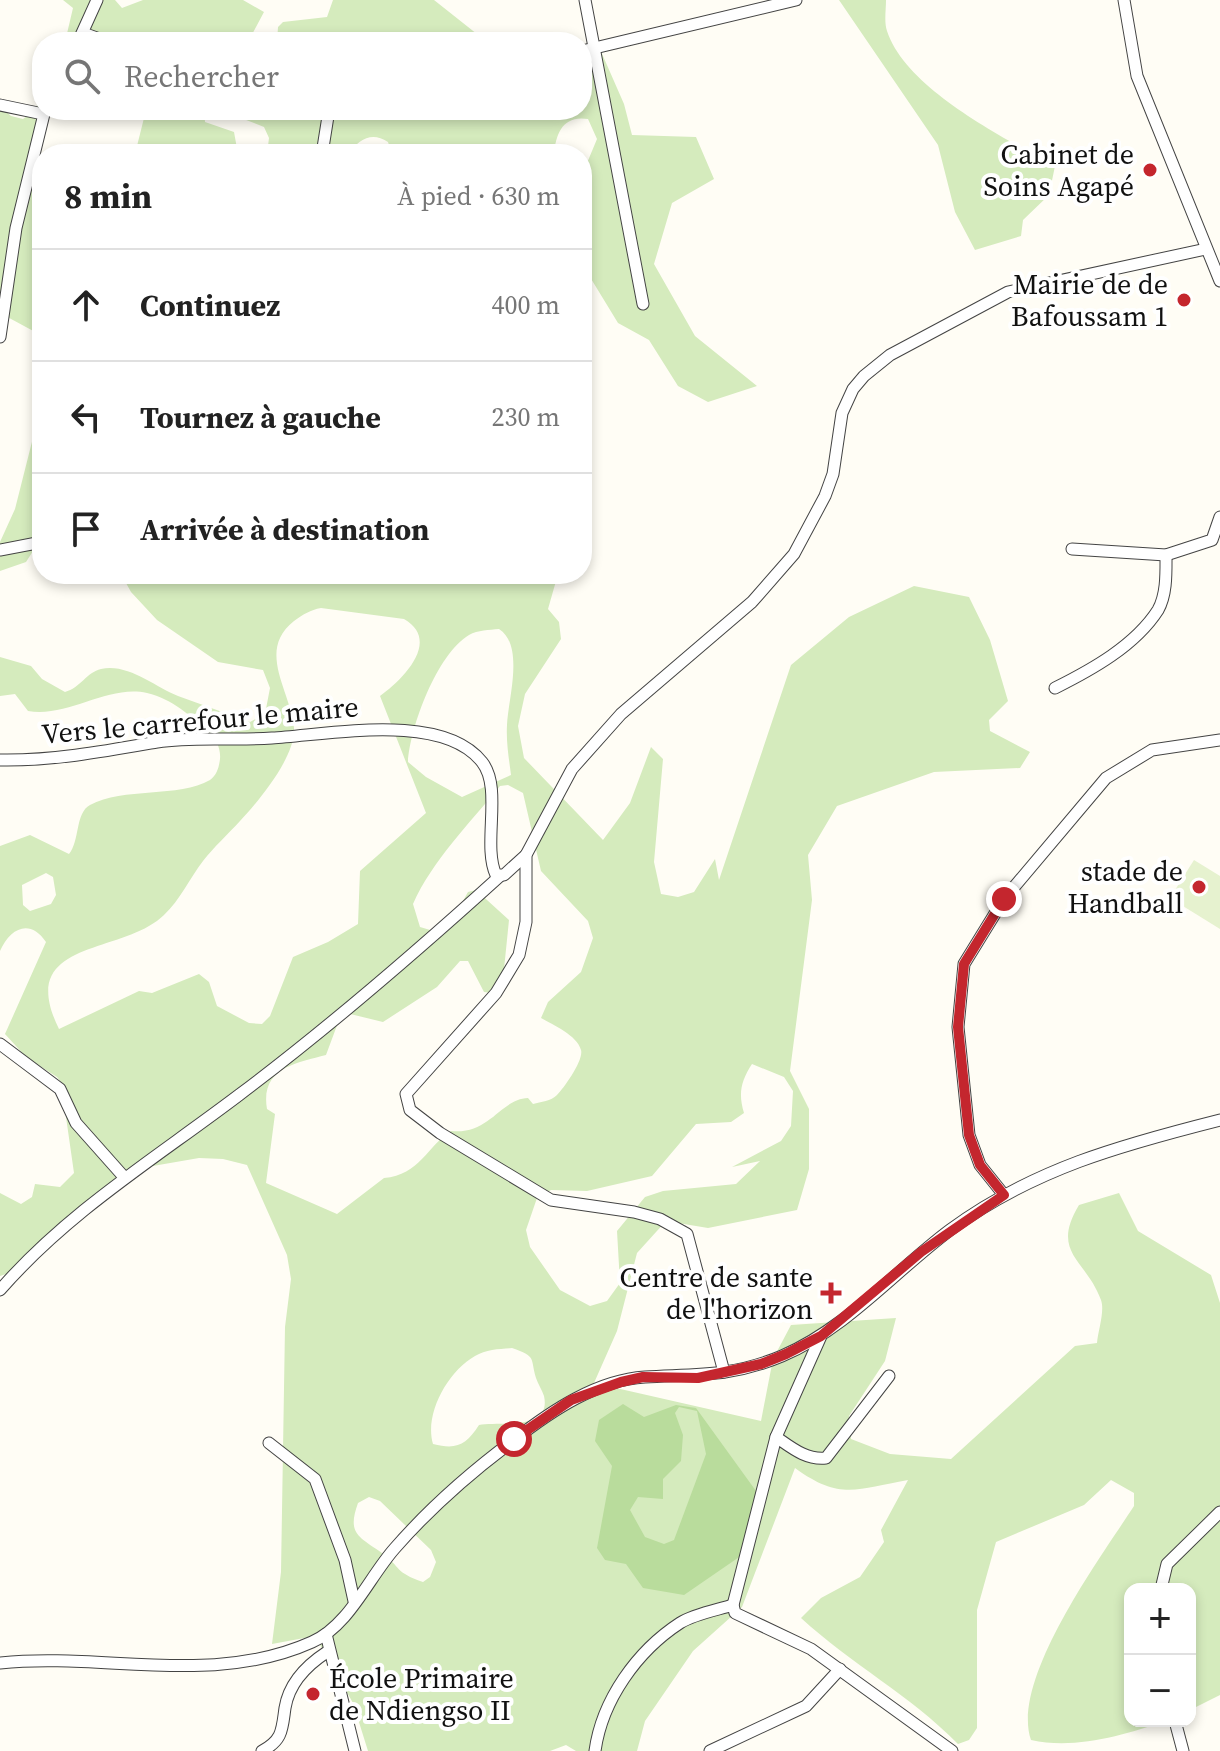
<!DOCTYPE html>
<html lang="fr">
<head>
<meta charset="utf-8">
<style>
	body { margin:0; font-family:"Source Serif 4",serif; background:#f2f2f2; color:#222 }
	.controls { position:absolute; right:24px; bottom:24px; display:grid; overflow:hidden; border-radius:16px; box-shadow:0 4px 12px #0003 }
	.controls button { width:72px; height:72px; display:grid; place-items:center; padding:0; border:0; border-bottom:2px solid #e0e0e0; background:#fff; color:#222; font:40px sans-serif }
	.stop { position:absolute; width:24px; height:24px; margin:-18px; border:6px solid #c4262e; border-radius:50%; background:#fff }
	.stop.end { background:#c4262e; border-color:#fff; box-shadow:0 2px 8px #0008 }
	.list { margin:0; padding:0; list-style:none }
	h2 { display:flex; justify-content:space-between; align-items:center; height:104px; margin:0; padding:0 32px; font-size:34px }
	h2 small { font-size:26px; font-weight:400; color:#767676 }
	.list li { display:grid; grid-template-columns:52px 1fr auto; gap:24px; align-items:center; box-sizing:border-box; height:112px; padding:0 32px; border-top:2px solid #e0e0e0 }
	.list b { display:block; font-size:30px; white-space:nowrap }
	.list em { font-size:26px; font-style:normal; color:#767676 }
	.icon { flex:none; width:44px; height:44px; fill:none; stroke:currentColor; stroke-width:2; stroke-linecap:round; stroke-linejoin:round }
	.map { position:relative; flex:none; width:1220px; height:1751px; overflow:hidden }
	.search { position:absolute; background:#fff; box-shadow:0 4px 12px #0003; left:32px; top:32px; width:560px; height:88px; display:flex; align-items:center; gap:20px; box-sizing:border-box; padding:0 28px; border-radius:32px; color:#767676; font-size:30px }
	.panel { position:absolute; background:#fff; box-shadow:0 4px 12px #0003; left:32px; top:144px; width:560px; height:440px; border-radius:32px }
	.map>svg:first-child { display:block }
	.green { fill:#d5ebbd; fill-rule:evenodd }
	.forest { fill:#b9dc9c; fill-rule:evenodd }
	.pitch { fill:#e6f2cf }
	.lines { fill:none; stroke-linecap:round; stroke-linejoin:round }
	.minor-casing { stroke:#444; stroke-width:13 }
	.minor { stroke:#fff; stroke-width:11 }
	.route { stroke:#c4262e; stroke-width:10 }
	.poi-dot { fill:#c4262e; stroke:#fff; stroke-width:3 }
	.labels { text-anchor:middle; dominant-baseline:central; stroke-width:8; stroke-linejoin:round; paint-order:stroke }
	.poi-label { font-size:28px; fill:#111; stroke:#fff; text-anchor:end }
	.street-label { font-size:28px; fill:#111; stroke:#fff }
</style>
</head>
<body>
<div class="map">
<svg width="1220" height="1751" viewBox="0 0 1220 1751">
	<rect width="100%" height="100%" fill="#fffdf5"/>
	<g class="green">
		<polygon points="63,0 115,0 122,8 143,0 243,0 264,12 248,42 65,42 73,8"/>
		<polygon points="333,0 434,0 487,42 277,42 278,27 283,22 327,17"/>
		<path d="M839,0H886C886,10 884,22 887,31C906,89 1004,138 1055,166L1049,195L1023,220L1021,236L975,250L955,212L938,145Z"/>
		<path d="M596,40L624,104L632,135L696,137L714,179L672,203L654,264L695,336L757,386L708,402L678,386L649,340L618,323L582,264V175L597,139L588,119C563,115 556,133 554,154H469L455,145L444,154H392L388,142C371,131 359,140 348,154H267L269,138L264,127L241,118L240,110H582V46Z"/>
		<polygon points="42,97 27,184 42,190 42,332 37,333 0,313 0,106 11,116 23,119 34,111"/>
		<polygon points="146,110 204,110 205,122 234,132 238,154 135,154"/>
		<polygon points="40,410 42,537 26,562 0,571 0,542 15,509"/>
		<path d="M121,574H558L548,609L559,622L561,639L525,694L518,726L524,758L603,840L630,803L651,747L663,759L654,862L661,894L678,897L694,892L715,859L719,880L791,665L849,617L914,586L969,597L990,640L1008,701L989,720L990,731L1030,752L1020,768L934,772L837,806L808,855L812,900L790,1071L809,1109V1169L797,1210L708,1228L666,1221L637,1253L617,1331L594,1383L761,1421L773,1359L791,1325L896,1318L885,1361L849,1416L851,1439L890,1454L951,1459L1075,1346L1097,1343C1098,1331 1105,1311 1101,1300C1086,1259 1050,1253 1079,1205L1119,1193L1138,1231L1211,1275L1220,1303V1695L1190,1710V1589H1130V1721H1166C1124,1735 1075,1750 1031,1740C1010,1680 1101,1557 1134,1506V1493L1111,1480L1084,1505L996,1542L977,1610V1728L969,1740L958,1744C910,1695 851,1664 801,1618L821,1598L860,1577L884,1542L881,1530L908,1480C857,1489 840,1501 795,1468L742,1607L693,1651L645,1721L637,1751H576L566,1745L550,1751H368L353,1703L315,1636L272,1644L281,1572L285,1327L291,1279L287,1255L247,1165L223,1159L199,1158L124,1171L12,1272L0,1276V1193L21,1204L32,1197L35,1184L60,1187L74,1173L65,1110V1087L57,1077L26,1057L5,1034L46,942C30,918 10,928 0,951V846L30,835L69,854C80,841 75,813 90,805C123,787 179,798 210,780C217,775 219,767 220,759C221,749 216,738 209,732C190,716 173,699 147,693C108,684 68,718 28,711L15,694L0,696V657L31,666L42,679L65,692C80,688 87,672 101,669C128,663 155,687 178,696C202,705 226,713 250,722L265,714L270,688L263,670L218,662L157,620L131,592ZM321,608L404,619C442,641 402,680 380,696L426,813L360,871L358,924L328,942L293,957L270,1016L262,1024L249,1023L217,1006L209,982L199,974L152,993L139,991L59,1029C14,938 122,956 164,915C180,900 190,878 203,861C214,847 228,834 240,821C259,801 296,756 294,728C291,691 256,651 294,621C304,614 310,610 321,608ZM499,629C525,646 508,699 507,725C506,742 509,759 511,775L462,797L426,777L408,762C410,727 437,654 469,635C478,630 489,630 499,629ZM508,785L523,793L541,871L588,921L593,938L581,972L548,1002L541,1018C553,1025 577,1035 581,1050C584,1060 564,1088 557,1095C551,1101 541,1102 533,1104L528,1098C500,1099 490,1135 451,1131C427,1146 420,1175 384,1178L337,1214L266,1183L275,1114L267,1109C260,1068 296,1063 326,1055L342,1012L383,1022L437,987L460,961H468L484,992L492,993L503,979L509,920L476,890L468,892L451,922L437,932L420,927L413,904C432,861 470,823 500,786ZM46,873L53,877L56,895L51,904L30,911L23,905L22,885ZM752,1064L784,1077L793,1091L791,1126L781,1141L732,1167L760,1161L736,1184L663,1191L645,1197L617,1231L620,1283L607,1301L590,1306L560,1290L530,1247L526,1230L537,1198L551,1190L587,1191L652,1176L696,1124L731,1122L744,1113C738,1093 741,1081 752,1064ZM512,1348C537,1357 530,1357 536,1378C538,1384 542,1390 544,1396C552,1432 497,1421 479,1425C466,1445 457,1450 433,1444C424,1414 448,1371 475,1356C486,1349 500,1349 512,1348ZM369,1497L380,1501L431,1550L436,1562L430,1577L423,1582C394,1572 402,1568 382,1553C358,1536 347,1534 358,1503Z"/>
	</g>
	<path class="forest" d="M623,1404L644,1417L676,1405L696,1408L756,1491L745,1553L684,1595L643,1588L626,1564L605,1560L597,1548L612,1466L595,1441L599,1420ZM679,1407L697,1411L706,1454L674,1540L664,1544L645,1537L630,1510L638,1497L663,1499V1479L681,1461L683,1435L675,1413Z"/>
	<polygon class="pitch" points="1194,860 1220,876 1220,929 1170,898"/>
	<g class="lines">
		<g class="minor-casing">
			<g id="minor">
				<polyline points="585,0 643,304"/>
				<polyline points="1124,0 1137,76 1220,281"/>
				<polyline points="83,33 108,42"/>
				<polyline points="78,42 97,0"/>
				<polyline points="582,51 796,0"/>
				<polyline points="0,105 43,114"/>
				<polyline points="322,154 329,110"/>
				<polyline points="0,337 16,228 45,110"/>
				<polyline points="1072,549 1166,555 1212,540 1220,517"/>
				<polyline points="0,550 42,542"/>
				<path d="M1055,688C1091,670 1135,646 1158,610C1167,594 1166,572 1166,555"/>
				<path d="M0,760C52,761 106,751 157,742C195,736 234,741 272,738C327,735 442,711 482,762C503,788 482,845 496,875H504L526,855"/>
				<polyline points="0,1044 60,1089 76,1123 124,1177"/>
				<polyline points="1004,1195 980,1165 969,1135 958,1027 964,964 1004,899 1106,778 1152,750 1220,740"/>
				<path d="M0,1290C69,1211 156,1158 239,1095C331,1026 415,953 500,876"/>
				<polyline points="821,1336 776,1437 733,1605 735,1613 811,1649 952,1751"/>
				<polyline points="724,1372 687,1234 660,1219 634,1212 551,1200 440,1133 410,1110 406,1094 496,993 519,955 526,922 526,855 572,769 621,714 752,602 794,554 825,496 833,474 842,413 853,389 864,376 890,355 1008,292 1206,249"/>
				<path d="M776,1437C792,1448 806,1460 826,1458L889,1376"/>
				<polyline points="269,1443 315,1479 345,1560 354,1601"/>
				<polyline points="1161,1589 1167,1564 1220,1512"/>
				<polyline points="326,1634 355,1751"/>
				<path d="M0,1663C104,1652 212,1687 312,1642C349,1626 369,1577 395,1548C430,1508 471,1472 514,1440C551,1411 597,1380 645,1377C697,1374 732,1377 782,1356C846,1329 895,1271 950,1230C1033,1169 1121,1145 1220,1120"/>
				<polyline points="1175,1721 1183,1751"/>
				<path d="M262,1751C283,1740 282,1729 285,1708C289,1683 307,1665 327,1652"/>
				<path d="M595,1751C602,1700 637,1651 680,1623C694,1614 717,1610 733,1605"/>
				<polyline points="710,1751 806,1706 840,1669"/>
			</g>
		</g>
		<use href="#minor" class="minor"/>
	</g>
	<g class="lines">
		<polyline class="route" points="514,1439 571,1400 621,1382 643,1377 698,1378 761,1364 786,1354 821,1336 921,1252 1004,1195 980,1165 969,1135 958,1027 964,964 1004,899"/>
	</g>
	<g class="poi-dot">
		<circle cx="1150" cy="170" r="8"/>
		<circle cx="1184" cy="300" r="8"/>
		<circle cx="1199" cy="887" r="8"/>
		<path d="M827 1281h8v8h8v8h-8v8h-8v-8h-8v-8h8z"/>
		<circle cx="313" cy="1694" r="8"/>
	</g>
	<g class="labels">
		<g class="poi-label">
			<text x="1134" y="154">Cabinet de<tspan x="1134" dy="32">Soins Agapé</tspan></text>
			<text x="1168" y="284">Mairie de de<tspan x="1168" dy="32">Bafoussam 1</tspan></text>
			<text x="1183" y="871">stade de<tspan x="1183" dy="32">Handball</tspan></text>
			<text x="813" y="1277">Centre de sante<tspan x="813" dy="32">de l'horizon</tspan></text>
			<text x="329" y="1678" text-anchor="start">École Primaire<tspan x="329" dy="32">de Ndiengso II</tspan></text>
		</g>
		<g class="street-label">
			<text transform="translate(200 720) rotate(-5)">Vers le carrefour le maire</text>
		</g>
	</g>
</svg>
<div class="controls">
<button>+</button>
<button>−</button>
</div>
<div class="stop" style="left:514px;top:1439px"></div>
<div class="stop end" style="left:1004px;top:899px"></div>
<div class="search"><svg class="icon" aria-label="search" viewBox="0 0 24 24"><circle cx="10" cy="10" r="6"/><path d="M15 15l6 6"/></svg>Rechercher</div>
<section class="panel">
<h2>8 min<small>À pied · 630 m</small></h2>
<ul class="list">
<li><svg class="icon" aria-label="ahead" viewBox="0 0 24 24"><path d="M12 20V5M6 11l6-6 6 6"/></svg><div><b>Continuez</b></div><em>400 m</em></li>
<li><svg class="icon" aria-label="left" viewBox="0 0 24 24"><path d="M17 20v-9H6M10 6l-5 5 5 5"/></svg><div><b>Tournez à gauche</b></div><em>230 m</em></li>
<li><svg class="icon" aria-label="arrive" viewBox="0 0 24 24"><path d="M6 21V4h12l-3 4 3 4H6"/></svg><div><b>Arrivée à destination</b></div></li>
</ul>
</section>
</div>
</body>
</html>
